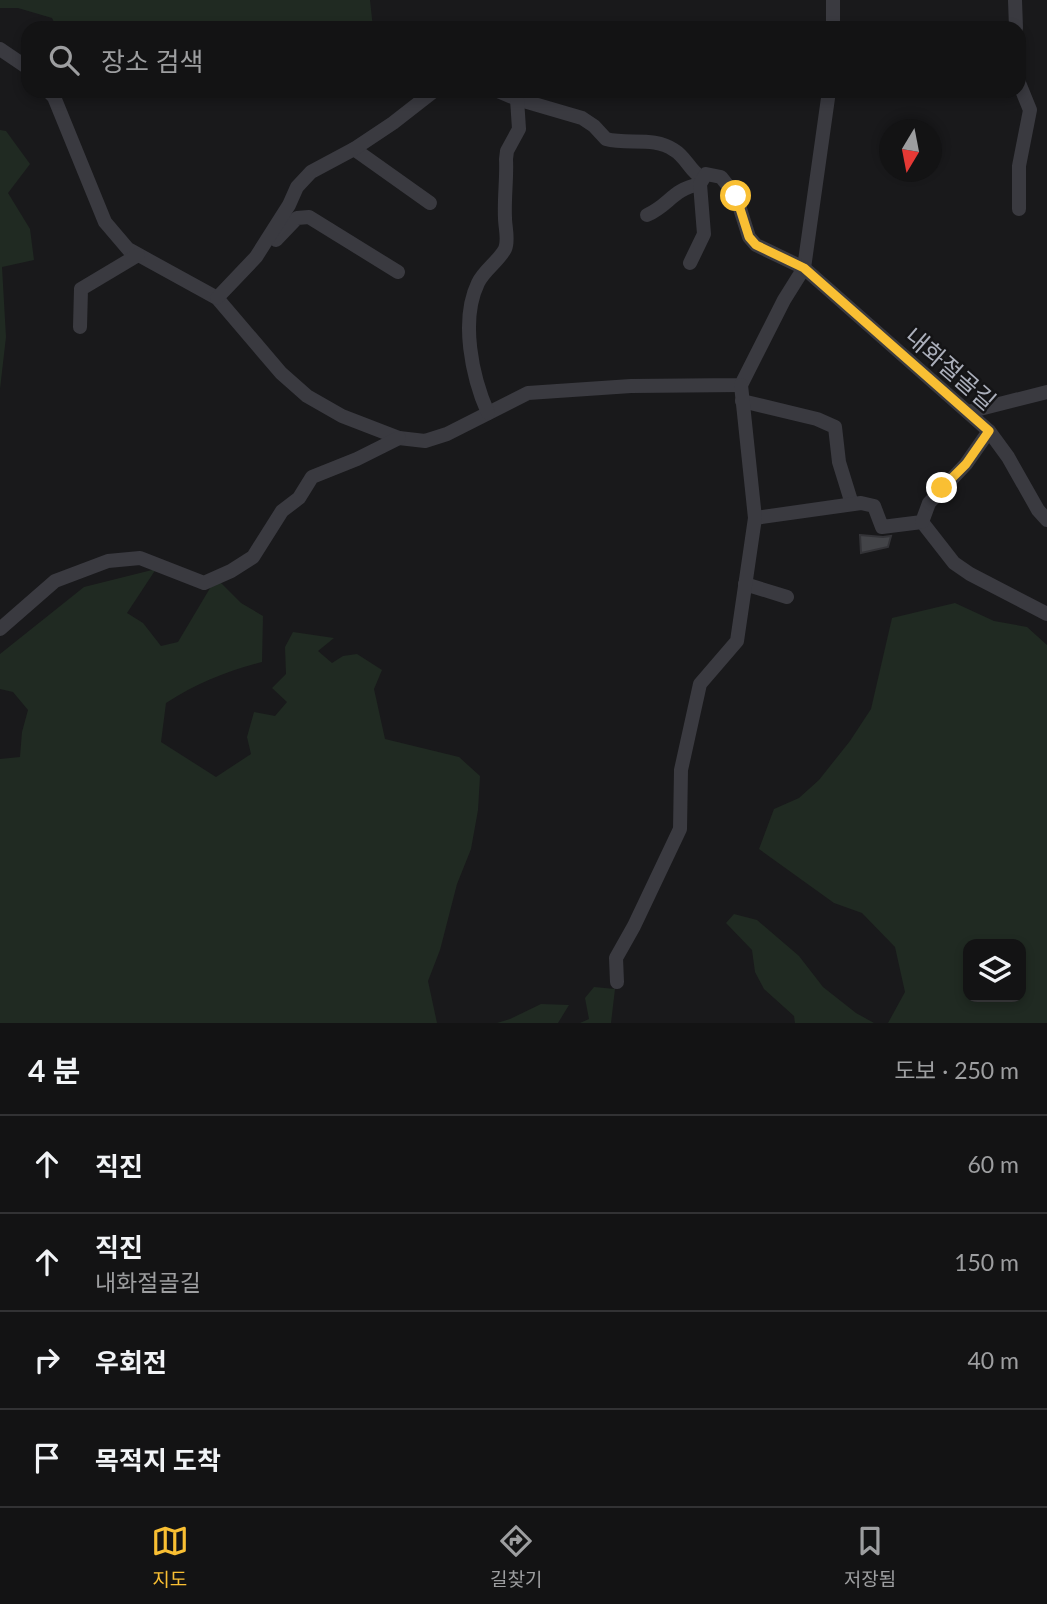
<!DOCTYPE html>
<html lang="ko">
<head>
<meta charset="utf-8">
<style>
	body { margin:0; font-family:Lato,"Noto Sans KR",sans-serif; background:#202022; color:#f1f3f6 }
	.controls { position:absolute; right:21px; bottom:21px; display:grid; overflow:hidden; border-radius:14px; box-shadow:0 4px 10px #0003 }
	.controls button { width:63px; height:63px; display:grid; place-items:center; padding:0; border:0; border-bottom:2px solid #323234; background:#131314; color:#f1f3f6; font:35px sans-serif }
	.compass { position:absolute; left:879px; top:119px; width:63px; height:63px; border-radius:50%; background:#131314; box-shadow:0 4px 10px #0003; rotate:190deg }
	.stop { position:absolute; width:21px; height:21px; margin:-16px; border:5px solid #f9bf33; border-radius:50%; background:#fff }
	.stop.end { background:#f9bf33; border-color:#fff; box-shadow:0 2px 7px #0008 }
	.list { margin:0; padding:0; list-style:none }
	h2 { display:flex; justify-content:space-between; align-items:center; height:91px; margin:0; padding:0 28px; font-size:30px }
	h2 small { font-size:23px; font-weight:400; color:#9d9ea0 }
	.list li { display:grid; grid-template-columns:46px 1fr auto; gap:21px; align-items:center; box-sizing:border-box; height:98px; padding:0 28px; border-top:2px solid #323234 }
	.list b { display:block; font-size:26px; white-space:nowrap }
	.list p { margin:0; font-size:23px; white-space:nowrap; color:#9d9ea0 }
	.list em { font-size:23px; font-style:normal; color:#9d9ea0 }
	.icon { flex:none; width:38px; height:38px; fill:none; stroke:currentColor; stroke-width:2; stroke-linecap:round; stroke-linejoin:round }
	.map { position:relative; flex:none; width:1047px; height:1023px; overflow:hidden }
	.search { position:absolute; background:#131314; box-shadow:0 4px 10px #0003; left:21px; right:21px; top:21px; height:77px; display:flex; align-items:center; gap:18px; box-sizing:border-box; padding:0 24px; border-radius:21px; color:#9d9ea0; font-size:26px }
	.sheet { height:483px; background:#131314 }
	nav { display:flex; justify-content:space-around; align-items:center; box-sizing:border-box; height:98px; border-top:2px solid #323234; background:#131314; font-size:19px; color:#9d9ea0 }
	nav a { display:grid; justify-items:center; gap:4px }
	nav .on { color:#f9bf33 }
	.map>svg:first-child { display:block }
	.green { fill:#202a22; fill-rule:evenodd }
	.building { fill:#434448; stroke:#333337; stroke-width:2 }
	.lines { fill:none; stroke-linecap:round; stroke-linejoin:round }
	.minor { stroke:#3a3a40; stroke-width:14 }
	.route { stroke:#f9bf33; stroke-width:9 }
	.labels { text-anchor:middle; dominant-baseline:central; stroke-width:5; stroke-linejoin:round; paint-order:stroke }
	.street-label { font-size:24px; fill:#abafbb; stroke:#141416 }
</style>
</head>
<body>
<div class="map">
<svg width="1047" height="1023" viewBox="0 0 1047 1023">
	<rect width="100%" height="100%" fill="#19191b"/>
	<g class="green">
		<polygon points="0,0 370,0 373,28 57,28 52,18 18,8 0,8"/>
		<polygon points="0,130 6,131 30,164 8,193 30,229 34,260 2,267 6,337 0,389"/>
		<path d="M156,569L127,613L143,623L161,646L178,642L216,578L241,603L263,616L262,662C227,671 197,683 166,703L161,742L216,777L251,754L247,737L254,712L275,716L287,702L272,688L286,674L285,647L293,632L334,638L318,651L332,663L343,656L357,654L382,670L374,689L385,739L459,757L480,776L478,810L471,849L457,884L440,950L428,981L437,1023H0V759L20,757L22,732L28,710L13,692L0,689V654L84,587Z"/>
		<path d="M955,603L994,621L1027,627L1047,645V1023H888L905,992L895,947L862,913L834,903L759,849L774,809L799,798L819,780L850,741L871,709L892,618ZM968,944H1021V997H968Z"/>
		<polygon points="734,914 757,920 799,956 823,987 856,1013 874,1023 795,1023 794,1016 764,989 755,972 752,950 726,923"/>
		<polygon points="594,987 615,989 611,1023 580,1023 589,1019 585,998"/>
		<polygon points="541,1004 569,1005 558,1023 497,1023 510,1019"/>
	</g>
	<polygon class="building" points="860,535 883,537 891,536 888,547 861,553"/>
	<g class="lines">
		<g class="minor">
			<polyline points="1015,0 1016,28"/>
			<polyline points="833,28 833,0"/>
			<polyline points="0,49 28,68"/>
			<polyline points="48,91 54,97 105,222 128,249 217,298 281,373 307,396 342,416 399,438 425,441 447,434 528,393 631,386 741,385 784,300 804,268 829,91"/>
			<path d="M498,91L517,99L582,118L594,126L606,139C628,145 654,136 674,150C686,157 690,171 702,178"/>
			<polyline points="354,149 430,203"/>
			<polyline points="1019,209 1019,166 1030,110 1019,83"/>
			<path d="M647,215C671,204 671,190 700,184"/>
			<polyline points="276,240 297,218 309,217 398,272"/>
			<polyline points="690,263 704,234 700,184 706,174 721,177 736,196 749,237 756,245 804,268 989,431 1008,457 1038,510 1047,520"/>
			<polyline points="217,298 256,257 289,205 297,187 311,172 354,149 393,123 434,91"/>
			<polyline points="80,327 81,289 138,255"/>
			<polyline points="742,401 817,419 835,427 839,462 852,504"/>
			<polyline points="968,412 1047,392"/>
			<path d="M488,413C472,377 460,320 478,283C484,270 498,262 505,249C509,240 505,227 505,218C504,198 507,178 506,159L507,151L519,129L517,99"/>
			<polyline points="755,518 861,503 874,506 882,527 922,522 954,563 970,574 1047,614"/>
			<polyline points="922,522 929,503 966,464 989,431"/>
			<polyline points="745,584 787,597"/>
			<polyline points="0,629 55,581 108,561 140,558 204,583 231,571 253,557 282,511 299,498 312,477 357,459 399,438"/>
			<polyline points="617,982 616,958 634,926 680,829 681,770 700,684 737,641 755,518 741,385"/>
		</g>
	</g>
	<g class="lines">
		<polyline class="route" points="736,196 749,237 756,245 804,268 989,431 966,464 942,488"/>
	</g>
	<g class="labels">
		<g class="street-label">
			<text transform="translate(951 368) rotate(41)">내화절골길</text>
		</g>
	</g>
</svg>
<div class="controls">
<button><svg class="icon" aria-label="layers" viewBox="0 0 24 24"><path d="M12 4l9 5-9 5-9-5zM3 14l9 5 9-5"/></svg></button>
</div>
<svg class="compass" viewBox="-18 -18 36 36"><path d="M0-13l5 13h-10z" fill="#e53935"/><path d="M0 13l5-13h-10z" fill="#9d9ea0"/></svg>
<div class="stop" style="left:736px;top:196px"></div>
<div class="stop end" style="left:942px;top:488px"></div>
<div class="search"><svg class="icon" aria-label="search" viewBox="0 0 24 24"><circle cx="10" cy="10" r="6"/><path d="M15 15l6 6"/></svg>장소 검색</div>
</div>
<section class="sheet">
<h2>4 분<small>도보 · 250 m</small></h2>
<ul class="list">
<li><svg class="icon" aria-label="ahead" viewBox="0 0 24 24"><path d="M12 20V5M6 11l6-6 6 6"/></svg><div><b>직진</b></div><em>60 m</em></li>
<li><svg class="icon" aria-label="ahead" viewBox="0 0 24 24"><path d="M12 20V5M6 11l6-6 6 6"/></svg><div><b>직진</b><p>내화절골길</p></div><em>150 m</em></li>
<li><svg class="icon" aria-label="right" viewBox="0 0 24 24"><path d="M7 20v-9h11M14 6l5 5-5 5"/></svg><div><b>우회전</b></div><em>40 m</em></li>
<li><svg class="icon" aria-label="arrive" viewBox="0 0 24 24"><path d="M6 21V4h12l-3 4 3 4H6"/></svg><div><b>목적지 도착</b></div></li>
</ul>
</section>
<nav>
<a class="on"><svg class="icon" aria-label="map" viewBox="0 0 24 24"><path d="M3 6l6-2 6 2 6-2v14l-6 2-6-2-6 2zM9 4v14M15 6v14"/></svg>지도</a>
<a><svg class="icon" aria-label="directions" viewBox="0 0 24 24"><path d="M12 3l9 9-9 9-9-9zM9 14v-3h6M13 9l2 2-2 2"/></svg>길찾기</a>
<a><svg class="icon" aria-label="saved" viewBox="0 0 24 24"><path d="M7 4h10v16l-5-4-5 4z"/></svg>저장됨</a>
</nav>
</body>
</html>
